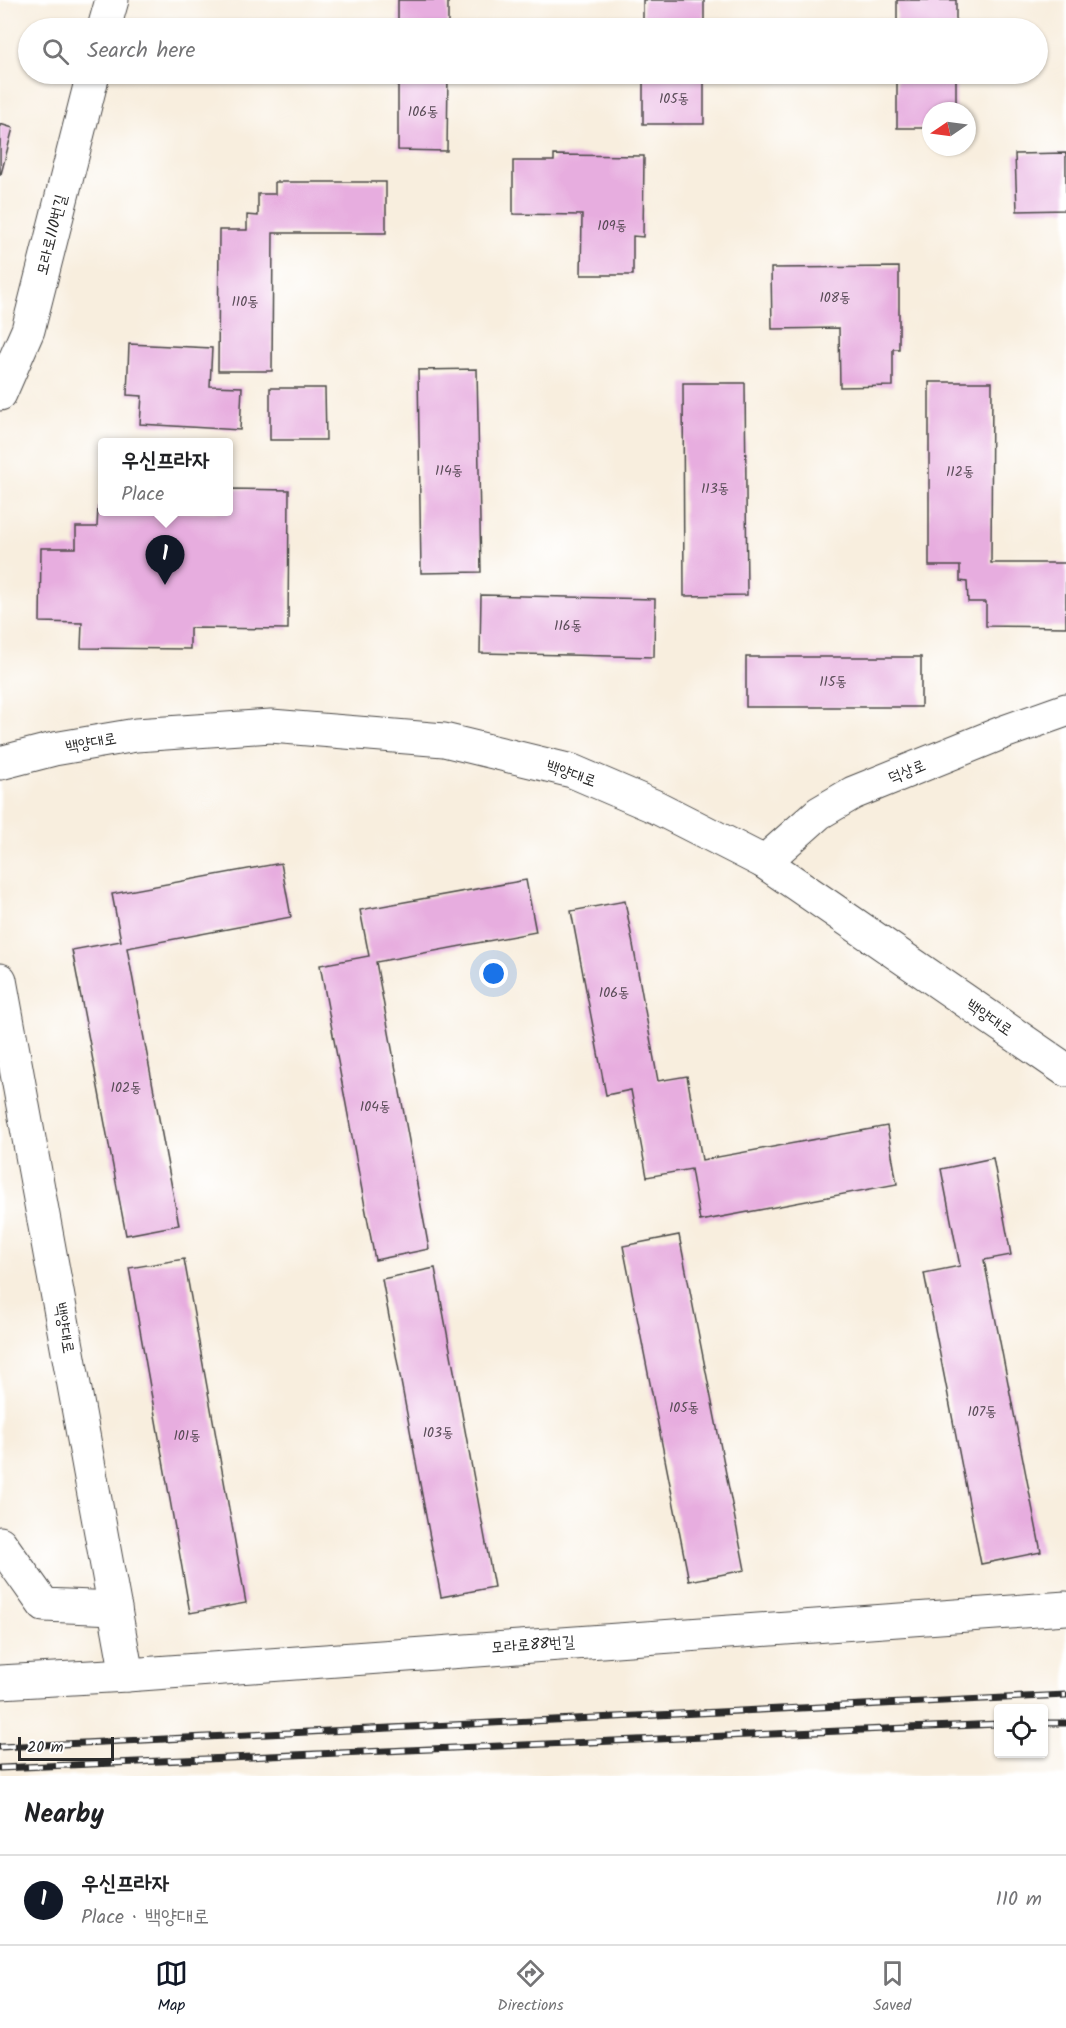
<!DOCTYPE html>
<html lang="en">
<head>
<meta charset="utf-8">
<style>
	body { margin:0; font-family:Kalam,"Poor Story",sans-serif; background:#f6f6f6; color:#202124 }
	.controls { position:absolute; right:18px; bottom:18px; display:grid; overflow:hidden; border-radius:6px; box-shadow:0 2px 4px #0004 }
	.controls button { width:54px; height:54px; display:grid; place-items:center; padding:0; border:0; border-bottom:2px solid #e0e0e0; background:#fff; color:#202124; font:30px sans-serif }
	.compass { position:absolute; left:922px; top:102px; width:54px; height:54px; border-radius:50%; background:#fff; box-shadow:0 2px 4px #0004; rotate:257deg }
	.scale { position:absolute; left:18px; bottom:15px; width:96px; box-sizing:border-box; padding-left:6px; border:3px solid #2b2b2b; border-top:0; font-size:16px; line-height:21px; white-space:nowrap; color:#2b2b2b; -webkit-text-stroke:4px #fff; paint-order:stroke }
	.you { position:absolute; left:494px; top:974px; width:21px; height:21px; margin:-15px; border:4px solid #fff; border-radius:50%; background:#1a73e8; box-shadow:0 0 0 9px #1a73e833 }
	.badge { display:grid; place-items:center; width:39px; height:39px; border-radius:50%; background:#111827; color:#fff; font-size:20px; font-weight:700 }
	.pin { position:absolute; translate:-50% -50px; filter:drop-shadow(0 2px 3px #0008) }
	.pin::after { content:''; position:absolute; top:32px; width:21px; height:18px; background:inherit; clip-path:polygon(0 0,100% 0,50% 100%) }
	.popup { position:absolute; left:98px; top:438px; width:135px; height:78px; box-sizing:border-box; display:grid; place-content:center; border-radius:6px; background:#fff; filter:drop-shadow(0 2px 4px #0005); font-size:20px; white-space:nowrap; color:#757577 }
	.popup b { font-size:22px; color:#202124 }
	.popup::after { content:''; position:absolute; left:50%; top:100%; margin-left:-12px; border:12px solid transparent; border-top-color:#fff }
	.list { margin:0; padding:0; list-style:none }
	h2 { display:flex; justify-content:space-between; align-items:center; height:78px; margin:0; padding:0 24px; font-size:26px }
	h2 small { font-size:20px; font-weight:400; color:#757577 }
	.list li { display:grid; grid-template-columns:39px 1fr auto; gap:18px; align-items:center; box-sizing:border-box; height:90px; padding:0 24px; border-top:2px solid #e0e0e0 }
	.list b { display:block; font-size:22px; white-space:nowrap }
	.list p { margin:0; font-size:20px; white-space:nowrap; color:#757577 }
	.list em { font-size:20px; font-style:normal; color:#757577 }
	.icon { flex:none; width:33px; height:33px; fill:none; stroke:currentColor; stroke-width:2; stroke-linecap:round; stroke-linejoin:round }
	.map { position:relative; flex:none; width:1066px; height:1776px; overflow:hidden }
	.search { position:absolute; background:#fff; box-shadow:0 2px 4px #0004; left:18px; right:18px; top:18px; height:66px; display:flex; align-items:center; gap:15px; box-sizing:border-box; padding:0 21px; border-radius:33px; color:#757577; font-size:22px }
	.sheet { height:168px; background:#fff }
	nav { display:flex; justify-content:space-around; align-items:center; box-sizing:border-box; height:84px; border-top:2px solid #e0e0e0; background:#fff; font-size:16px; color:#757577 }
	nav a { display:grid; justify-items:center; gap:3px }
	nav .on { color:#111827 }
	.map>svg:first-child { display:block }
	.building { fill:#e7addf }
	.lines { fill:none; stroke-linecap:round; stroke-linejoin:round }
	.street-casing { stroke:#4a4846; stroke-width:35 }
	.secondary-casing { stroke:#4a4846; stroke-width:35 }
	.street { stroke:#fff; stroke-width:33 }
	.secondary { stroke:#fff; stroke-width:33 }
	.rail-casing { stroke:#2b2b2b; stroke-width:7 }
	.rail { stroke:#fff; stroke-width:4.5; stroke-dasharray:14; stroke-linecap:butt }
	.labels { text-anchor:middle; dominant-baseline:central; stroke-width:6; stroke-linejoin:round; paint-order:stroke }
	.number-label { font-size:14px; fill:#5a4c58 }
	.street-label { font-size:16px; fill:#2b2b2b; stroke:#fff }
</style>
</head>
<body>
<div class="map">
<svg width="1066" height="1776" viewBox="0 0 1066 1776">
	<rect width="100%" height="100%" fill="#fff"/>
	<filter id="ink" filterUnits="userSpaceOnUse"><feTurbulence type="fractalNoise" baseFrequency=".0167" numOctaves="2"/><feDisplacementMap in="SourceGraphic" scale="12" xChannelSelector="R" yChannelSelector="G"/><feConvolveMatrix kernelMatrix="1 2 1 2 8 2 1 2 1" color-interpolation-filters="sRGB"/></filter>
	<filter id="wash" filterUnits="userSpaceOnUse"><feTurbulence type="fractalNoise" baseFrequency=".008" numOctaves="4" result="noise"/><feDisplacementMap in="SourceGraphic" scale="24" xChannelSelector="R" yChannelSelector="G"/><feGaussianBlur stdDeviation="1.35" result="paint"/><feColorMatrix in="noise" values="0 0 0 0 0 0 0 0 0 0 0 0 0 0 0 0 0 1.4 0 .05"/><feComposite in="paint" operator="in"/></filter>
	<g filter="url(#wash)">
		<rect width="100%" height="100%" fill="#f8eede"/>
		<g id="blocks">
			<g class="building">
				<rect x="398" y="0" width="50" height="28"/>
				<rect x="643" y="0" width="61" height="28"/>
				<rect x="897" y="0" width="59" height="28"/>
				<polygon points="398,74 448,74 447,151 398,150"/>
				<rect x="643" y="74" width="61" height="50"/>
				<polygon points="897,74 956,74 956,111 931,111 931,128 897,128"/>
				<polygon points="0,124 13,128 1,174 0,174"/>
				<polygon points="1066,153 1066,210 1017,211 1015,154"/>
				<polygon points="554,155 644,156 643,237 633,236 633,275 581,275 582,215 513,214 513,161 554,161"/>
				<polygon points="275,182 386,182 386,233 273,233 272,371 218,371 219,230 247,230 247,215 258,216 258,194 275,194"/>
				<polygon points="899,267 899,349 893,349 893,386 840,387 839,328 772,329 771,268"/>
				<polygon points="129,344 212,348 210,386 242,387 240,430 140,424 142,396 127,395"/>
				<polygon points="477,369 481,572 421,573 418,370"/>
				<polygon points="929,382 992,382 991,563 1066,563 1066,627 986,626 986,602 968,602 967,582 960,581 960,566 929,566"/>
				<polygon points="683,383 745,383 747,595 684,596"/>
				<polygon points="270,388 325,388 326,440 270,440"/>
				<polygon points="228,489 289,490 288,629 190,628 190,649 81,648 82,623 40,622 41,548 76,548 76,527 97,527 98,507 102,507 102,512 228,512"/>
				<polygon points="481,595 655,599 654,657 480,653"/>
				<rect x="746" y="657" width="175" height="50"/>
				<polygon points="281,863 291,917 127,948 179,1225 126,1235 72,950 121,941 112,894"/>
				<polygon points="526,880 536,932 376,962 429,1249 375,1260 320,965 369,956 360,910"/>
				<polygon points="625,901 658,1081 687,1076 702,1160 887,1126 897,1184 700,1221 691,1169 647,1177 631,1090 606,1095 571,911"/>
				<polygon points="993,1158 1011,1255 984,1260 1041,1552 981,1564 924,1273 960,1266 941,1169"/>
				<polygon points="679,1235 745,1570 689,1581 623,1246"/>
				<polygon points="184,1259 246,1603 190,1613 129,1268"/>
				<polygon points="435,1268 494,1587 441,1597 382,1279"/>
			</g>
		</g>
	</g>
	<g filter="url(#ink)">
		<use href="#blocks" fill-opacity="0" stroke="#4a4846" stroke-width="1.5"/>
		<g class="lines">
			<g class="street-casing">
				<polyline id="street" points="0,1543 44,1605 115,1608"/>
			</g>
			<g class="secondary-casing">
				<g id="secondary">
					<polyline points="104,28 112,0"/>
					<polyline points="0,394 28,330 93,74"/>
					<polyline points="0,763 54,749 136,735 271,726 444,740 572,771 656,807 764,862 1066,1070"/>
					<polyline points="764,862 819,813 853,793 1004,732 1066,710"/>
					<polyline points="0,980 127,1675"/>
					<polyline points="0,1682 127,1675 1066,1608"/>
				</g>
			</g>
			<use href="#street" class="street"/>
			<use href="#secondary" class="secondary"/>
			<g class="rail-casing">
				<g id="rail">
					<polyline points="1044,1723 1066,1723"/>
					<polyline points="0,1747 1066,1695"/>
					<polyline points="0,1768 998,1724"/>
				</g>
			</g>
			<use href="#rail" class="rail"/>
		</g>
	</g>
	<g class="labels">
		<g class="number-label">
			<text x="674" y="99">105동</text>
			<text x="423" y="112">106동</text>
			<text x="612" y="226">109동</text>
			<text x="835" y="298">108동</text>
			<text x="245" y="302">110동</text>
			<text x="449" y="471">114동</text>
			<text x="960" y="472">112동</text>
			<text x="715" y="489">113동</text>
			<text x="568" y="626">116동</text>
			<text x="833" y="682">115동</text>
			<text x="614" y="993">106동</text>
			<text x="126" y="1088">102동</text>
			<text x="375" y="1107">104동</text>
			<text x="684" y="1408">105동</text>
			<text x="982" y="1412">107동</text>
			<text x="438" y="1433">103동</text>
			<text x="187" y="1436">101동</text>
		</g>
		<g class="street-label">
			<text transform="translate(52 235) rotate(-76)">모라로110번길</text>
			<text transform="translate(91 743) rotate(-10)">백양대로</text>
			<text transform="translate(907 772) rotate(-22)">덕상로</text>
			<text transform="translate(571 774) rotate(19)">백양대로</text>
			<text transform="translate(989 1018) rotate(34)">백양대로</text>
			<text transform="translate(64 1328) rotate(80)">백양대로</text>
			<text transform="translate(533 1645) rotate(-4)">모라로88번길</text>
		</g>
	</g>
</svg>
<div class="controls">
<button><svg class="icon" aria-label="locate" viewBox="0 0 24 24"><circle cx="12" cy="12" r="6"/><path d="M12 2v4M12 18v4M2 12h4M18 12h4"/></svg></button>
</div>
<svg class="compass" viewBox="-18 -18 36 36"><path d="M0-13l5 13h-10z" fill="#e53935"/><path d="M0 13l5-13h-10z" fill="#757577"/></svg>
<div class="scale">20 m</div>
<div class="you"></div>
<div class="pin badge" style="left:165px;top:585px">1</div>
<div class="popup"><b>우신프라자</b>Place</div>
<div class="search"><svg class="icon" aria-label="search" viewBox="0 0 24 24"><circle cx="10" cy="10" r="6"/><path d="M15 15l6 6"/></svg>Search here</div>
</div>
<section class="sheet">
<h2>Nearby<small></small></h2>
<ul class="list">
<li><span class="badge">1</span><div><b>우신프라자</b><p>Place · 백양대로</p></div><em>110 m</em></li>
</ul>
</section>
<nav>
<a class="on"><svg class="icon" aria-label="map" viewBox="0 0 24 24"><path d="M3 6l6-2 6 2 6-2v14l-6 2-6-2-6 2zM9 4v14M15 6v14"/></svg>Map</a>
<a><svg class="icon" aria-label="directions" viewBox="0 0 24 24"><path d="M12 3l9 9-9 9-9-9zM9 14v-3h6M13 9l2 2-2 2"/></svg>Directions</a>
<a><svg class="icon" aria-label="saved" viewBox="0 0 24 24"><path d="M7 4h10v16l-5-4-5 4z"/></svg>Saved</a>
</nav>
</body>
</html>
